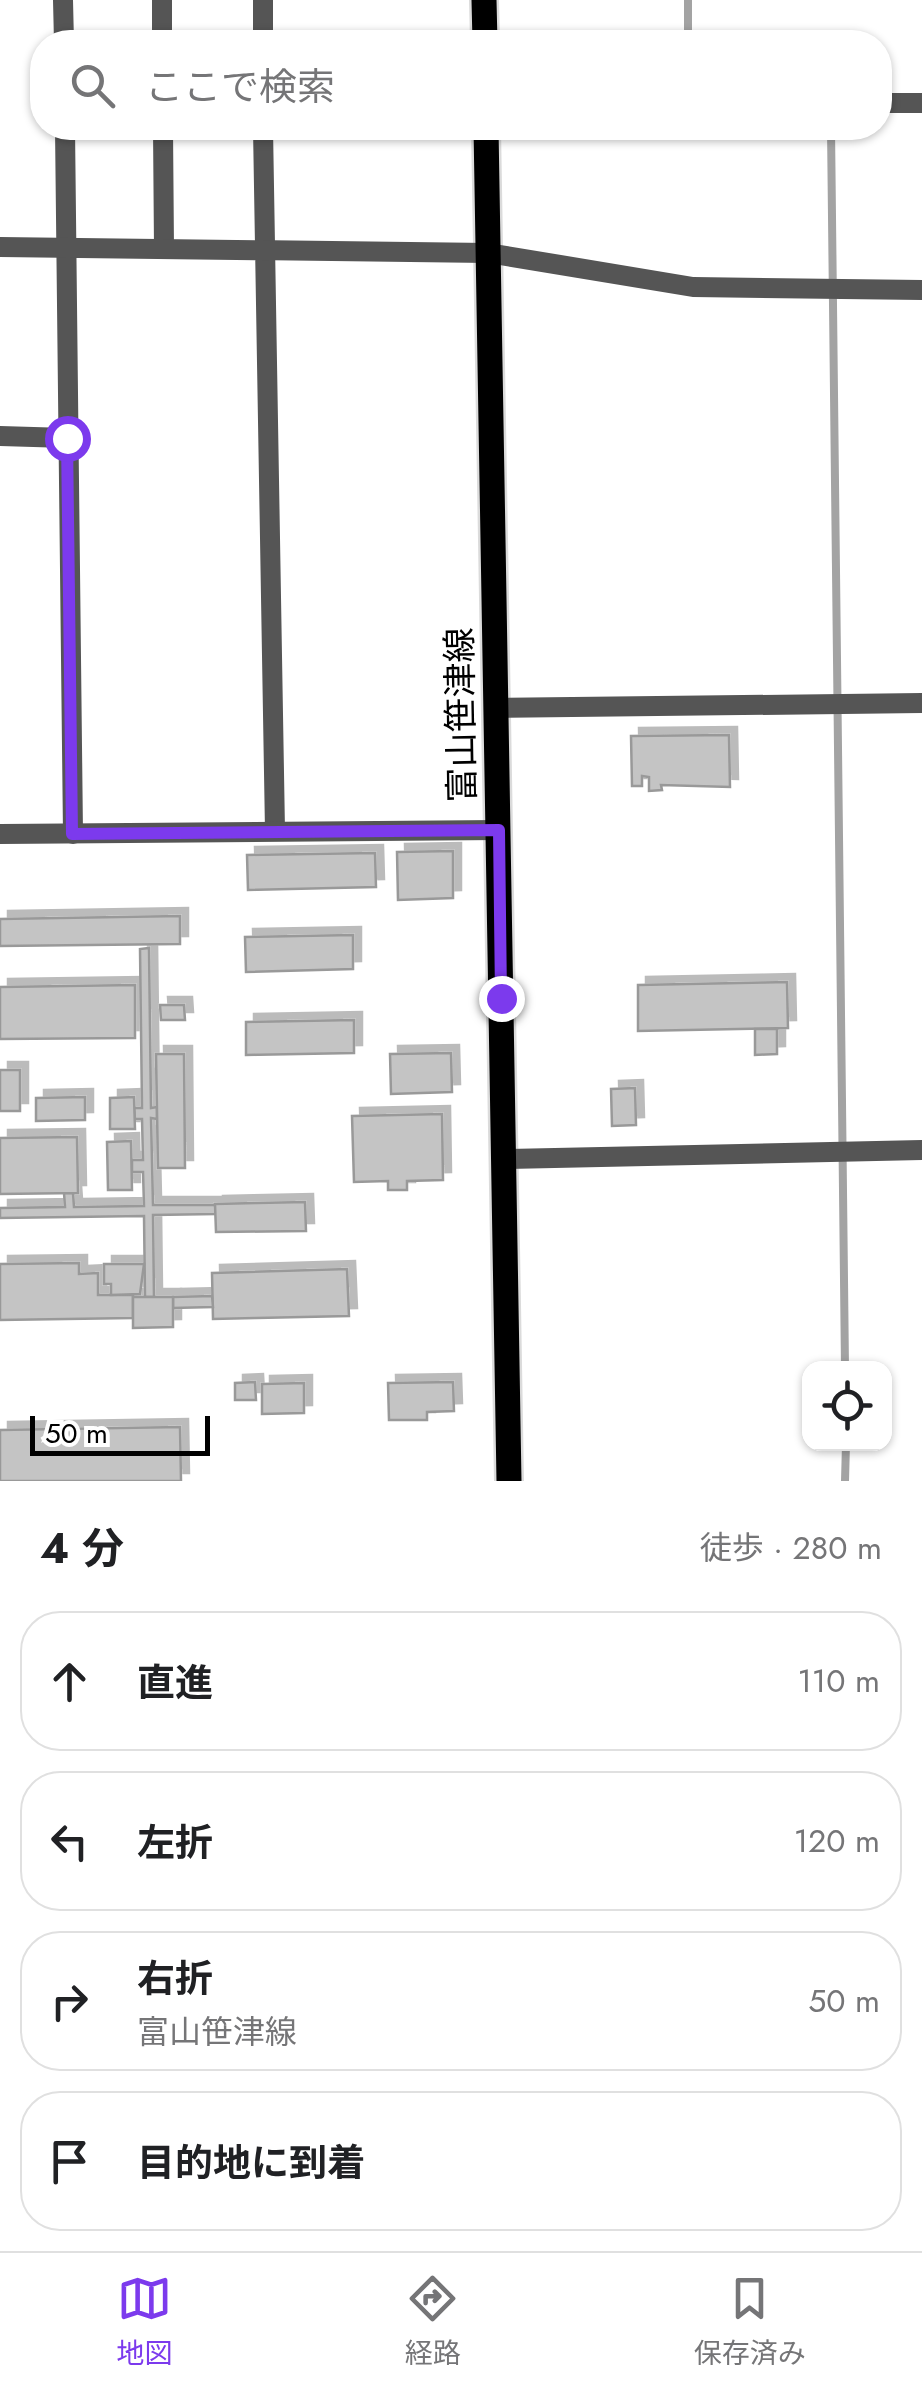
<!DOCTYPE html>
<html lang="ja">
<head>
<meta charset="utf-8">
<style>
	body { margin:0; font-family:Jost,"Noto Sans JP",sans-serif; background:#f2f2f2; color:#202124 }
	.controls { position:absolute; right:30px; bottom:30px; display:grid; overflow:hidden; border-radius:20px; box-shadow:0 2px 8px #0004 }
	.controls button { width:90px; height:90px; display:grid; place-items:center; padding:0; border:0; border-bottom:2px solid #e0e0e0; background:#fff; color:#202124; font:50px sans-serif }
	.scale { position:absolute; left:30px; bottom:25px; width:180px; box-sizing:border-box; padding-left:10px; border:5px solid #000; border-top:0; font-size:28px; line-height:35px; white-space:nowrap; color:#000; -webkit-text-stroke:8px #fff; paint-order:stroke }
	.stop { position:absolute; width:30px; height:30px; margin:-22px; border:8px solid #7c3aed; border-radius:50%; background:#fff }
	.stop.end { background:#7c3aed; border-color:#fff; box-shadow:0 2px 10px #0008 }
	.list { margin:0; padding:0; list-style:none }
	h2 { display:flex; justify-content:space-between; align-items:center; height:130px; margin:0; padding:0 40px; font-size:42px }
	h2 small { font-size:32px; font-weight:400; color:#757577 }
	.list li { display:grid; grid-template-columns:65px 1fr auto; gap:30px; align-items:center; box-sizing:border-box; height:140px; margin:0 20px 20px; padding:0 20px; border:2px solid #e0e0e0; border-radius:40px }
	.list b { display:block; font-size:38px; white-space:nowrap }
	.list p { margin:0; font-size:32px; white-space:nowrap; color:#757577 }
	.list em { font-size:32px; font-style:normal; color:#757577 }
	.icon { flex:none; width:55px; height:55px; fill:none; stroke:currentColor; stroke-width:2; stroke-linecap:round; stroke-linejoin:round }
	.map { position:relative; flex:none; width:922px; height:1481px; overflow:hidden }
	.search { position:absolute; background:#fff; box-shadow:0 2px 8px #0004; left:30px; right:30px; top:30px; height:110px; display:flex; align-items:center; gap:25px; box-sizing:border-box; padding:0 35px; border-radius:40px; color:#757577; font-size:38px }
	.sheet { height:770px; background:#fff }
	nav { display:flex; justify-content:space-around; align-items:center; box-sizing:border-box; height:140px; border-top:2px solid #e0e0e0; background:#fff; font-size:28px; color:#757577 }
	nav a { display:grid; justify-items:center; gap:5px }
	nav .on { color:#7c3aed }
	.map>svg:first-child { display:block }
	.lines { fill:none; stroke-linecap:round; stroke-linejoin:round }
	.stream { stroke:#a3a3a3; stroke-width:8 }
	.building { fill:#c4c4c4; stroke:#999; stroke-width:2.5; filter:url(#shadow) }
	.primary-casing { stroke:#dbdbdb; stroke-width:30 }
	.minor { stroke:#555; stroke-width:20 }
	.tertiary { stroke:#555; stroke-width:20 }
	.primary { stroke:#000; stroke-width:25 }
	.route { stroke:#7c3aed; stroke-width:12 }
	.labels { text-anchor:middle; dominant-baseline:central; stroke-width:9; stroke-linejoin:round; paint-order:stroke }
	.street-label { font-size:35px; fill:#000; stroke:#fff }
</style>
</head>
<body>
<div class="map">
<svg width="922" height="1481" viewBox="0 0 922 1481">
	<defs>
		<filter id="shadow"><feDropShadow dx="8" dy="-8" stdDeviation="0" flood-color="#0004"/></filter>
	</defs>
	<rect width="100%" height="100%" fill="#fff"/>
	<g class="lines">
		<g class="stream">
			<polyline points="688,0 688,42"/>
			<polyline points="831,128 845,1368"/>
			<polyline points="845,1481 846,1444"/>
		</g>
	</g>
	<g class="building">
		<polygon points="729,735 730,787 661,785 662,790 649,791 649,777 642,776 642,786 632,786 631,736"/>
		<polygon points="453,851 453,898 398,900 397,852"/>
		<polygon points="375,853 376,887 248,890 247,855"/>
		<polygon points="180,916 180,944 0,946 0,919"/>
		<polygon points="353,935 353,969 246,972 245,937"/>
		<polygon points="149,948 151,1108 157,1107 157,1119 151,1118 153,1205 215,1205 216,1214 153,1215 154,1297 145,1297 144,1216 0,1218 0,1208 65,1207 64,1193 73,1193 74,1207 144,1206 143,1172 132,1172 132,1160 143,1160 142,1119 135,1119 134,1108 142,1108 140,949"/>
		<polygon points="787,982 788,1028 638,1031 638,985"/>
		<polygon points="135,985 135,1038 0,1039 0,987"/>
		<polygon points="160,1005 184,1005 185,1020 161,1020"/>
		<polygon points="354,1020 354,1053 246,1055 246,1022"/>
		<polygon points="755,1029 777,1029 777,1054 755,1055"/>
		<polygon points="451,1053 452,1092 391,1094 390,1054"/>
		<polygon points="156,1054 184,1054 185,1168 158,1168"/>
		<rect x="0" y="1070" width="20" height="41"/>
		<polygon points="635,1088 636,1125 612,1126 611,1089"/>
		<polygon points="85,1097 85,1120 36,1121 36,1098"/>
		<polygon points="134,1097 135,1129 110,1129 110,1098"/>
		<polygon points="442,1114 443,1180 407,1181 407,1190 388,1190 388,1181 354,1182 352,1116"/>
		<polygon points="77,1137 78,1193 0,1194 0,1138"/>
		<polygon points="131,1141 132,1190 108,1190 107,1142"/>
		<polygon points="305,1202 306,1231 216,1232 215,1204"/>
		<polygon points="79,1263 79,1274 98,1273 98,1295 133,1295 133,1318 0,1320 0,1264"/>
		<polygon points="104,1264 144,1264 140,1294 111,1295 111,1284 104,1284"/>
		<polygon points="347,1269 349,1316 213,1319 212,1273"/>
		<polygon points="212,1296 213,1307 173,1308 173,1297"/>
		<polygon points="133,1297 173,1297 173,1327 133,1328"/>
		<polygon points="255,1382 256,1400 235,1400 235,1383"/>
		<polygon points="453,1382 454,1411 427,1412 427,1420 389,1420 388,1383"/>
		<polygon points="304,1383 304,1413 262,1414 262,1384"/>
		<polygon points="180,1427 181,1481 0,1481 0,1430"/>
	</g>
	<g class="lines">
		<g class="primary-casing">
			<g id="primary">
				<polyline points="484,0 485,42"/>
				<polyline points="486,128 509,1481"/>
			</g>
		</g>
		<g class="minor">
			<polyline points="63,0 64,42"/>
			<polyline points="162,0 162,42"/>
			<polyline points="263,42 263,0"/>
			<polyline points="880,103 922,103"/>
			<polyline points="65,128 73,834"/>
			<polyline points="163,128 164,249"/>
			<polyline points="263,128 275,831"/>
			<polyline points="0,436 67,438"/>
			<polyline points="496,708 922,703"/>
			<polyline points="0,834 499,830"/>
			<polyline points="504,1159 922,1150"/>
		</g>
		<polyline class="tertiary" points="0,247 488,253 693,287 922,290"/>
		<use href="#primary" class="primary"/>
	</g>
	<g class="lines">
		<polyline class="route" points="67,438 72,834 499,830 501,998"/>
	</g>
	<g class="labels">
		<g class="street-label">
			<text transform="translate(461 715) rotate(-91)">富山笹津線</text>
		</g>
	</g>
</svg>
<div class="controls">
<button><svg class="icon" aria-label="locate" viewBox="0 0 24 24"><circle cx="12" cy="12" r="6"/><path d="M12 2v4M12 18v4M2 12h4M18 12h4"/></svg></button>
</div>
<div class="scale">50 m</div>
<div class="stop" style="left:67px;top:438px"></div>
<div class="stop end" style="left:501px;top:998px"></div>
<div class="search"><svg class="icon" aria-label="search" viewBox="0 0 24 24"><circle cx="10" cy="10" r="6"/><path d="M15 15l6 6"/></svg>ここで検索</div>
</div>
<section class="sheet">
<h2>4 分<small>徒歩 · 280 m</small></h2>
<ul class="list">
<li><svg class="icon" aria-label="ahead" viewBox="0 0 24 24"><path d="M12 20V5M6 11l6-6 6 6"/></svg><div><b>直進</b></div><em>110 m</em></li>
<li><svg class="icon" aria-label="left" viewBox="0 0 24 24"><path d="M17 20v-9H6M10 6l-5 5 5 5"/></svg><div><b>左折</b></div><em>120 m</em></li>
<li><svg class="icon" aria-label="right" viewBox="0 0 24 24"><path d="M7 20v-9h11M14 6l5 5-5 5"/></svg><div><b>右折</b><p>富山笹津線</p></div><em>50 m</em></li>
<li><svg class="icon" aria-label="arrive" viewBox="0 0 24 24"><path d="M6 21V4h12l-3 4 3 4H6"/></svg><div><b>目的地に到着</b></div></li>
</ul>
</section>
<nav>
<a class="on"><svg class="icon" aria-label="map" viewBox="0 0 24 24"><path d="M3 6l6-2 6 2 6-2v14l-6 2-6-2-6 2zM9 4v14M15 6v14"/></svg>地図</a>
<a><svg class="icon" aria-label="directions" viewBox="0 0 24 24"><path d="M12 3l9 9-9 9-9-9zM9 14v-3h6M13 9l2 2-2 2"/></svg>経路</a>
<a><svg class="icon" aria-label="saved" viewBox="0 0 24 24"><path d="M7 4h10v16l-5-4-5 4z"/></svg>保存済み</a>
</nav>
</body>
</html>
